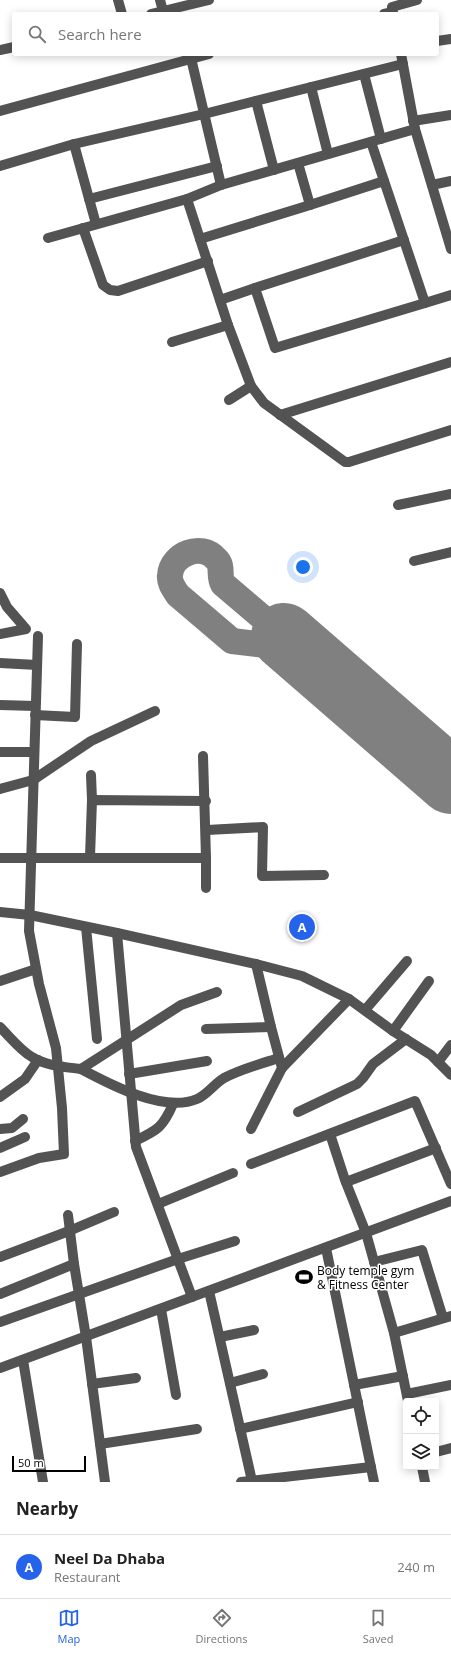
<!DOCTYPE html>
<html lang="en">
<head>
<meta charset="utf-8">
<style>
	body { margin:0; font-family:"Open Sans",sans-serif; background:#f6f6f6; color:#222 }
	.controls { position:absolute; right:12px; bottom:12px; display:grid; overflow:hidden; border-radius:4px; box-shadow:0 2px 10px #0003 }
	.controls button { width:36px; height:36px; display:grid; place-items:center; padding:0; border:0; border-bottom:1px solid #e0e0e0; background:#fff; color:#222; font:20px sans-serif }
	.scale { position:absolute; left:12px; bottom:10px; width:74px; box-sizing:border-box; padding-left:4px; border:2px solid #000; border-top:0; font-size:11px; line-height:14px; white-space:nowrap; color:#000; -webkit-text-stroke:3px #fff; paint-order:stroke }
	.you { position:absolute; left:303px; top:567px; width:14px; height:14px; margin:-10px; border:3px solid #fff; border-radius:50%; background:#1a73e8; box-shadow:0 0 0 6px #1a73e833 }
	.badge { display:grid; place-items:center; width:26px; height:26px; border-radius:50%; background:#2563eb; color:#fff; font-size:13px; font-weight:700 }
	.pin { position:absolute; translate:-50% -50%; border:2px solid #fff; box-shadow:0 1px 4px #0006 }
	.list { margin:0; padding:0; list-style:none }
	h2 { display:flex; justify-content:space-between; align-items:center; height:52px; margin:0; padding:0 16px; font-size:17px }
	h2 small { font-size:13px; font-weight:400; color:#767676 }
	.list li { display:grid; grid-template-columns:26px 1fr auto; gap:12px; align-items:center; box-sizing:border-box; height:64px; padding:0 16px; border-top:1px solid #e0e0e0 }
	.list b { display:block; font-size:15px; white-space:nowrap }
	.list p { margin:0; font-size:13px; white-space:nowrap; color:#767676 }
	.list em { font-size:13px; font-style:normal; color:#767676 }
	.icon { flex:none; width:22px; height:22px; fill:none; stroke:currentColor; stroke-width:2; stroke-linecap:round; stroke-linejoin:round }
	.map { position:relative; flex:none; width:451px; height:1482px; overflow:hidden }
	.search { position:absolute; background:#fff; box-shadow:0 2px 10px #0003; left:12px; right:12px; top:12px; height:44px; display:flex; align-items:center; gap:10px; box-sizing:border-box; padding:0 14px; border-radius:4px; color:#767676; font-size:15px }
	.sheet { height:116px; background:#fff }
	nav { display:flex; justify-content:space-around; align-items:center; box-sizing:border-box; height:56px; border-top:1px solid #e0e0e0; background:#fff; font-size:11px; color:#767676 }
	nav a { display:grid; justify-items:center; gap:2px }
	nav .on { color:#2563eb }
	.map>svg:first-child { display:block }
	.lines { fill:none; stroke-linecap:round; stroke-linejoin:round }
	.taxiway { stroke:#808080; stroke-width:26 }
	.runway { stroke:#808080; stroke-width:66 }
	.minor { stroke:#535353; stroke-width:10 }
	.labels { text-anchor:middle; dominant-baseline:central; stroke-width:3; stroke-linejoin:round; paint-order:stroke }
	.poi-label { font-size:12px; fill:#000; stroke:#fff; text-anchor:start }
</style>
</head>
<body>
<div class="map">
<svg width="451" height="1482" viewBox="0 0 451 1482">
	<rect width="100%" height="100%" fill="#fff"/>
	<g class="lines">
		<path class="taxiway" d="M284,636L223,584C218,576 224,566 216,559C201,542 172,554 170,575C169,583 174,589 178,595L232,641L299,649"/>
		<polyline class="runway" points="284,636 451,781"/>
		<g class="minor">
			<polyline points="118,0 122,14"/>
			<polyline points="160,0 163,11"/>
			<polyline points="392,7 417,0"/>
			<polyline points="151,14 209,0"/>
			<polyline points="384,14 393,12"/>
			<polyline points="437,41 451,39"/>
			<polyline points="0,50 14,47"/>
			<polyline points="190,54 221,185"/>
			<polyline points="401,54 415,129 451,249"/>
			<polyline points="364,74 381,139"/>
			<polyline points="311,87 328,154"/>
			<polyline points="256,101 274,170"/>
			<polyline points="0,111 209,54"/>
			<polyline points="413,121 451,115"/>
			<polyline points="371,142 425,303 451,295"/>
			<polyline points="74,144 96,224"/>
			<polyline points="298,163 310,205"/>
			<polyline points="0,166 74,144 204,114 403,64"/>
			<polyline points="432,185 451,181"/>
			<polyline points="89,199 217,166"/>
			<polyline points="187,199 228,325 251,386 264,403 345,462 349,462 451,430"/>
			<polyline points="83,228 103,285 110,290 118,291 208,261"/>
			<polyline points="48,238 187,199 221,185 415,129"/>
			<polyline points="200,239 310,205 384,181"/>
			<polyline points="255,288 404,240"/>
			<polyline points="220,300 255,288 275,348 425,303"/>
			<polyline points="172,342 228,325"/>
			<polyline points="229,400 251,386"/>
			<polyline points="280,415 451,362"/>
			<polyline points="398,505 451,494"/>
			<polyline points="414,561 451,552"/>
			<polyline points="0,593 7,607 26,629 0,634"/>
			<polyline points="0,663 37,665"/>
			<polyline points="0,705 35,706"/>
			<polyline points="35,715 75,717 77,644"/>
			<polyline points="0,752 34,752"/>
			<polyline points="91,775 92,800"/>
			<polyline points="0,789 33,780 91,741 155,711"/>
			<polyline points="207,830 263,827 262,876 324,875"/>
			<polyline points="90,857 92,800 206,801"/>
			<polyline points="0,858 206,858 203,756"/>
			<polyline points="206,858 206,888"/>
			<polyline points="0,912 30,915 117,933 256,964 302,976 349,999 393,1031 431,1055 451,1075"/>
			<polyline points="86,927 97,1039"/>
			<polyline points="117,933 136,1147 192,1297"/>
			<polyline points="0,981 36,969"/>
			<path d="M217,992L181,1005L81,1069C111,1085 164,1113 197,1099C207,1095 214,1084 224,1078C241,1069 260,1064 279,1058"/>
			<polyline points="365,1010 407,961"/>
			<path d="M0,1027C10,1037 20,1050 32,1057C46,1066 66,1067 81,1069"/>
			<polyline points="206,1029 271,1027"/>
			<polyline points="393,1031 429,981"/>
			<polyline points="438,1062 451,1045"/>
			<polyline points="282,1068 349,999"/>
			<polyline points="129,1074 207,1061"/>
			<polyline points="0,1097 25,1079 38,1060"/>
			<polyline points="298,1112 357,1084 363,1078 373,1064 406,1039"/>
			<polyline points="0,1129 12,1128 23,1119"/>
			<polyline points="251,1129 282,1068 271,1027 256,964"/>
			<polyline points="330,1134 345,1180 366,1233 394,1333 451,1316"/>
			<path d="M135,1141C158,1130 163,1127 173,1104"/>
			<polyline points="0,1148 25,1137"/>
			<polyline points="251,1164 415,1101 451,1184"/>
			<polyline points="0,1172 39,1158 64,1154 62,1108 56,1048 39,984 29,931 38,636"/>
			<polyline points="346,1182 436,1148"/>
			<polyline points="158,1204 233,1173"/>
			<polyline points="68,1215 74,1264 86,1337 105,1482"/>
			<polyline points="326,1248 374,1482"/>
			<polyline points="0,1257 69,1231 114,1212"/>
			<polyline points="374,1262 422,1250 443,1318"/>
			<polyline points="209,1291 252,1481"/>
			<polyline points="0,1294 74,1264"/>
			<polyline points="161,1309 176,1395"/>
			<polyline points="0,1322 178,1259 235,1241"/>
			<polyline points="394,1333 408,1401"/>
			<polyline points="220,1337 254,1330"/>
			<polyline points="23,1360 43,1482"/>
			<polyline points="0,1368 451,1201"/>
			<polyline points="230,1383 263,1374"/>
			<polyline points="92,1384 136,1378"/>
			<polyline points="354,1385 403,1376"/>
			<polyline points="407,1394 451,1385"/>
			<polyline points="240,1429 358,1402"/>
			<polyline points="100,1444 197,1429"/>
			<polyline points="436,1452 451,1448"/>
			<polyline points="422,1467 425,1482"/>
			<polyline points="241,1482 371,1467"/>
		</g>
	</g>
	<defs>
		<g id="stadium-bare" transform="scale(1.38)"><path d="M0-5a6.5 5 0 1 0 0 10a6.5 5 0 1 0 0-10ZM-3.5-1.8h7v3.6h-7Z" fill="#000" stroke="#fff" stroke-width="2.5" paint-order="stroke"/></g>
	</defs>
	<g fill-rule="evenodd">
		<use href="#stadium-bare" x="304" y="1277"/>
	</g>
	<g class="labels">
		<g class="poi-label">
			<text x="317" y="1270">Body temple gym<tspan x="317" dy="14">&amp; Fitness Center</tspan></text>
		</g>
	</g>
</svg>
<div class="controls">
<button><svg class="icon" aria-label="locate" viewBox="0 0 24 24"><circle cx="12" cy="12" r="6"/><path d="M12 2v4M12 18v4M2 12h4M18 12h4"/></svg></button>
<button><svg class="icon" aria-label="layers" viewBox="0 0 24 24"><path d="M12 4l9 5-9 5-9-5zM3 14l9 5 9-5"/></svg></button>
</div>
<div class="scale">50 m</div>
<div class="you"></div>
<div class="pin badge" style="left:302px;top:927px">A</div>
<div class="search"><svg class="icon" aria-label="search" viewBox="0 0 24 24"><circle cx="10" cy="10" r="6"/><path d="M15 15l6 6"/></svg>Search here</div>
</div>
<section class="sheet">
<h2>Nearby<small></small></h2>
<ul class="list">
<li><span class="badge">A</span><div><b>Neel Da Dhaba</b><p>Restaurant</p></div><em>240 m</em></li>
</ul>
</section>
<nav>
<a class="on"><svg class="icon" aria-label="map" viewBox="0 0 24 24"><path d="M3 6l6-2 6 2 6-2v14l-6 2-6-2-6 2zM9 4v14M15 6v14"/></svg>Map</a>
<a><svg class="icon" aria-label="directions" viewBox="0 0 24 24"><path d="M12 3l9 9-9 9-9-9zM9 14v-3h6M13 9l2 2-2 2"/></svg>Directions</a>
<a><svg class="icon" aria-label="saved" viewBox="0 0 24 24"><path d="M7 4h10v16l-5-4-5 4z"/></svg>Saved</a>
</nav>
</body>
</html>
